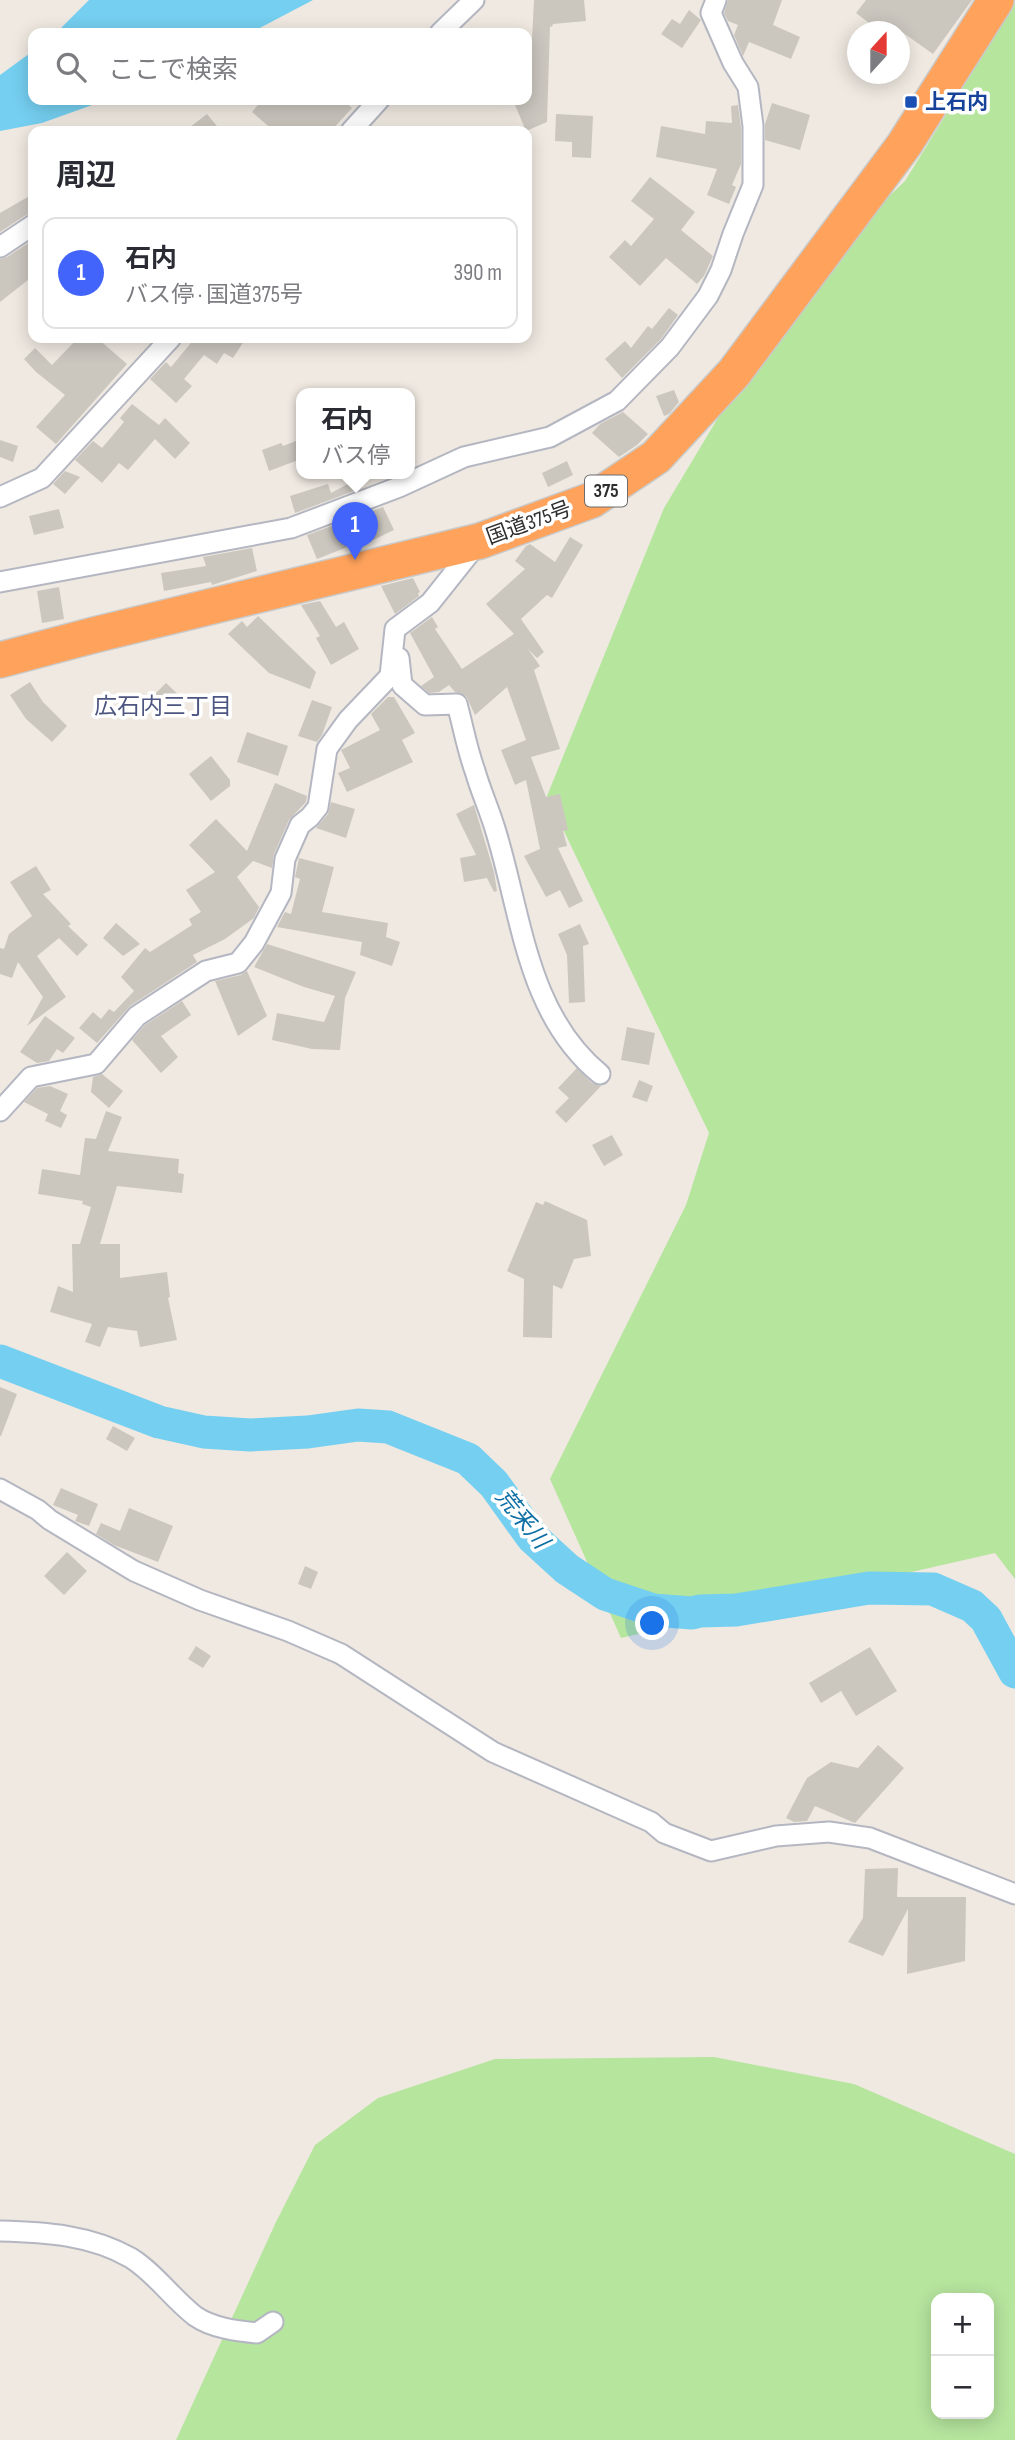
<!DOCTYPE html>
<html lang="ja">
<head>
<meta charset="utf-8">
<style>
	body { margin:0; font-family:"Sofia Sans Condensed","Noto Sans JP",sans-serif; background:#f2f2f3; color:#2b2b33 }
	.controls { position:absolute; right:21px; bottom:21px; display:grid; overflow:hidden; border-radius:14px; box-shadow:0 4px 18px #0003 }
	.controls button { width:63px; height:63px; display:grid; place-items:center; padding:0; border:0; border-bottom:2px solid #e1e1e2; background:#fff; color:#2b2b33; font:35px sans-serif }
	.compass { position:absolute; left:847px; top:21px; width:63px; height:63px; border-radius:50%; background:#fff; box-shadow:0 4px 18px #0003; rotate:21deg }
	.you { position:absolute; left:653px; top:1624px; width:24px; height:24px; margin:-18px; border:5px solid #fff; border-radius:50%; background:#1a73e8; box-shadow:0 0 0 10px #1a73e833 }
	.badge { display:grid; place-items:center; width:46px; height:46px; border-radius:50%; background:#4264fb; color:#fff; font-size:23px; font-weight:700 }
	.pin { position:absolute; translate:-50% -58px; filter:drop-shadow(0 2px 4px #0008) }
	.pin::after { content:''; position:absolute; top:37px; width:24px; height:21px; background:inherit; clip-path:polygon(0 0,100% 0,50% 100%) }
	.popup { position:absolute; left:296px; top:388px; width:119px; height:91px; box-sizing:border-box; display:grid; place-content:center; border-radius:14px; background:#fff; filter:drop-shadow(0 2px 5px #0005); font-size:23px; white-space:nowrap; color:#7c7c81 }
	.popup b { font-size:26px; color:#2b2b33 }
	.popup::after { content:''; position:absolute; left:50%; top:100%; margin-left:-14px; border:14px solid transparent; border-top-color:#fff }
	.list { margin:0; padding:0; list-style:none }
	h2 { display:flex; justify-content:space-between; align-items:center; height:91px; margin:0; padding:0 28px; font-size:30px }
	h2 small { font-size:23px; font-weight:400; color:#7c7c81 }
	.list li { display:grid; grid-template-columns:46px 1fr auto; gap:21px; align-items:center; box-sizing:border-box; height:112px; margin:0 14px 14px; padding:0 14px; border:2px solid #e1e1e2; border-radius:14px }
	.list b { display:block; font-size:26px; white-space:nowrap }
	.list p { margin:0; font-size:23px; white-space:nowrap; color:#7c7c81 }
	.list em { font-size:23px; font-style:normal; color:#7c7c81 }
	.icon { flex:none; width:38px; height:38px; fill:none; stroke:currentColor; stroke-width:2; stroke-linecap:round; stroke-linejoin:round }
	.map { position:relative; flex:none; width:1015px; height:2440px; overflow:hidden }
	.search { position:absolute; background:#fff; box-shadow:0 4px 18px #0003; left:28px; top:28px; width:504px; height:77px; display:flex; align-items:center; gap:18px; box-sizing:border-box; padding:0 24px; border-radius:14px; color:#7c7c81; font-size:26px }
	.panel { position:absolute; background:#fff; box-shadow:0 4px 18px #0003; left:28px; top:126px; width:504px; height:217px; border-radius:14px }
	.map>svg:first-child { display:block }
	.green { fill:#b6e59e; fill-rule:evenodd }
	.water { fill:#75cff0 }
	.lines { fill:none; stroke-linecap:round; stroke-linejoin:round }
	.river { stroke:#75cff0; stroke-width:33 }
	.building { fill:#cbc7bf }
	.street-casing { stroke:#b4b7c1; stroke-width:23 }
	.highway-casing { stroke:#c9c9c9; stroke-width:38 }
	.street { stroke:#fff; stroke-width:19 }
	.highway { stroke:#ffa35c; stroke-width:35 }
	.transit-dot { fill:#1a4fb4; stroke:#fff; stroke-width:2.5 }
	.labels { text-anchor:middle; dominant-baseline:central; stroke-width:7; stroke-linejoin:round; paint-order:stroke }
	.shield { fill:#fff; stroke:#6d6d6d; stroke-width:2 }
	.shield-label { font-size:19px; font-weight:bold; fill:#2e2e2e }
	.transit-label { font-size:21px; font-weight:bold; fill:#164399; stroke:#fff; text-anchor:start }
	.street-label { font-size:21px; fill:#2e2e2e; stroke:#fff }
	.neighbourhood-label { font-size:23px; fill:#4d5680; stroke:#fff }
	.water-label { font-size:23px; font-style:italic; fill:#0d6fa3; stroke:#fff }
</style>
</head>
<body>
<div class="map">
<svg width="1015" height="2440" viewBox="0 0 1015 2440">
	<rect width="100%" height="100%" fill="#efe9e1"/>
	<g class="green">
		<polygon points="1015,3 1015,1579 995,1553 621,1638 550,1479 686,1205 709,1133 547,796 664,508 800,281 905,181"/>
		<path d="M714,2057L854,2084L1015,2154V2440H176L276,2222L315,2145L378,2098L495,2059ZM936,2298H989V2414H936Z"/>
	</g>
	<g class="water">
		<polygon points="89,0 313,0 250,33 56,33"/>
		<polygon points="33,51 33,100 106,100 42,123 0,131 0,75"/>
	</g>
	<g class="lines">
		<polyline class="river" points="0,1361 159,1422 204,1432 250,1435 308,1432 358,1425 388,1427 468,1459 494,1484 532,1537 567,1569 605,1594 653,1610 692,1613 700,1611 736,1610 869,1588 933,1589 972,1606 986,1619 1015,1672"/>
	</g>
	<g class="building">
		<polygon points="534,0 584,0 586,21 553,24 552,27 550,26 547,122 526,131 515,105 529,99"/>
		<polygon points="728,0 782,0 773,25 800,37 791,59 749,42 743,56 734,35 738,25 728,21 724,13"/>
		<polygon points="866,0 972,0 933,54 902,32 881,32 856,13"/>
		<polygon points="689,10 701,20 682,48 661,34 672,19 680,24"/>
		<polygon points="262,100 343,100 352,108 331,131 274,131 252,112"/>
		<polygon points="772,103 810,115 800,150 765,140 765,124"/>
		<polygon points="738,105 741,127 741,164 732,185 736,187 729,204 707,195 717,169 656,157 661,126 705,134 706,121 732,123 731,106"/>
		<polygon points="207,114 221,131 185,131"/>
		<polygon points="556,114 593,116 591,158 572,157 572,142 555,141"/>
		<polygon points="650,177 695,212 681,230 713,256 704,276 697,284 666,258 640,286 609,257 625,240 631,246 654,219 631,201"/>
		<polygon points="33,194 33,213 26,215 0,232 0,213"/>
		<polygon points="33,240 33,276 0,302 0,259 7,257"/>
		<polygon points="669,308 678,315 661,339 622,378 605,359 625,341 631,348 648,326 652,329"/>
		<polygon points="78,338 97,338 127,364 56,444 36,427 65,395 36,372 24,359 35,348 52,365"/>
		<polygon points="195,338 246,338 233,358 224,353 217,364 204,355 184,379 192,386 176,403 150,379 166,362 171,367"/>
		<polygon points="674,390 679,402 669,414 664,416 656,396"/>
		<polygon points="132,404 159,425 165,418 190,443 175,459 155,439 128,470 119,463 102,483 75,460 93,441 102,448 124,422 120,418"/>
		<polygon points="623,412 648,434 637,445 619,457 592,433 600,424"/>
		<polygon points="301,439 301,459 269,471 262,450 281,443 283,446"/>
		<polygon points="0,440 18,446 13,462 0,457"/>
		<polygon points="567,461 573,475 548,487 542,473"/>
		<polygon points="65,471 80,477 65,494 53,484"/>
		<polygon points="357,479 362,488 295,513 290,496 328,484 331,493"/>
		<polygon points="383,507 394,530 352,550 350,546 317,559 307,535"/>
		<polygon points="59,509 64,528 34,535 29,516"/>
		<polygon points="570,537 583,545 552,598 547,595 521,619 544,652 537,658 528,649 540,666 534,670 560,749 531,757 546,797 560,794 568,830 563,831 567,846 558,848 583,901 569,908 560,890 546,897 524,856 540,849 526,780 515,785 501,750 526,740 507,687 475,715 466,696 455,692 449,685 439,692 429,693 421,686 434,677 410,633 432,617 438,627 435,629 462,669 514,634 486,604 525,569 515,561 526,546 530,544 555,562"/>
		<polygon points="252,548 257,571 212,585 211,582 164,591 161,573 206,566 203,557"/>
		<polygon points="413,578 420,592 418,593 419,596 395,614 381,586"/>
		<polygon points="59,587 64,619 42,623 37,591"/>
		<polygon points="320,601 336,627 344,622 359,649 331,665 316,638 320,636 301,605"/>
		<polygon points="258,616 316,672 310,689 269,673 228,634 242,621 247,627"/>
		<polygon points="30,682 43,702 67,726 52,742 26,719 10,695"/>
		<polygon points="166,683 185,701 174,712 155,694"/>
		<polygon points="388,697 394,697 415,733 402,740 413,762 347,792 338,773 350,768 341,750 380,730 371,714"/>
		<polygon points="312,700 332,707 322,735 317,742 298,736"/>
		<polygon points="247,732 288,746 278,776 237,762"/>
		<polygon points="211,756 230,780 230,786 211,801 189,774"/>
		<polygon points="275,783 307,796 306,802 289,820 274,854 272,868 253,861 237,877 259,907 254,918 225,939 193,955 197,962 130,1006 97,1043 79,1028 93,1012 101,1019 109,1009 114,1012 134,991 121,977 145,948 150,952 192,925 189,919 201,912 186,890 215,872 189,845 216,819 247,851"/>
		<polygon points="331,802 355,809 346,838 316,828 328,814"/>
		<polygon points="474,805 494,872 497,891 494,892 487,878 464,882 460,858 476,855 456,814"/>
		<polygon points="299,858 334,867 322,912 388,923 386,937 400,942 392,966 360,955 362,942 277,927 285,912 291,914 300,879 295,877"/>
		<polygon points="36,866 51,890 43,894 71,924 68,926 88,945 77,956 59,938 37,956 66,997 27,1026 43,997 18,962 12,978 0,974 0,948 4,949 9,934 32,916 10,882"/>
		<polygon points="116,923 140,944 123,956 103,938"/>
		<polygon points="580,924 589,944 583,946 585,1002 569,1003 567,955 558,934"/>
		<polygon points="267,944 356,972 345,998 340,1050 312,1049 272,1040 277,1013 324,1022 335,996 304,987 254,967"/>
		<polygon points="247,971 267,1016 238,1036 215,981 241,975"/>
		<polygon points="182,1001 191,1015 161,1036 178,1057 161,1073 132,1040 145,1025"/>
		<polygon points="45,1016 75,1038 63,1053 57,1049 49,1061 37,1063 20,1052"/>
		<polygon points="627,1027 655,1033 649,1065 621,1060"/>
		<polygon points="577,1068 592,1083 601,1086 566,1123 555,1112 569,1098 558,1088"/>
		<polygon points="102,1074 123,1091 109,1108 91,1092 93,1077"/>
		<polygon points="639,1080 653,1086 647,1102 632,1097"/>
		<polygon points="50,1086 68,1094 60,1111 67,1115 61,1128 45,1121 48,1114 24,1102 37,1088"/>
		<polygon points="106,1111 122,1117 108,1151 179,1159 178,1173 184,1174 182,1193 117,1186 100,1244 120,1244 120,1278 167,1272 170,1297 168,1298 177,1340 140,1347 137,1331 108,1327 100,1347 85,1342 92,1324 50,1312 58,1286 73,1292 72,1244 80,1244 91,1207 82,1204 83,1201 38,1194 42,1169 80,1175 85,1138 96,1139"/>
		<polygon points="612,1135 623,1155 604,1166 592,1145"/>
		<polygon points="545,1201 587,1220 591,1256 574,1259 562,1289 553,1285 552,1338 523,1337 524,1279 507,1271 536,1202 543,1205"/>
		<polygon points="0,1387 17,1394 1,1436 0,1436"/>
		<polygon points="113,1426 135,1438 127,1451 106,1439"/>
		<polygon points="61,1488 98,1504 89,1526 75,1521 78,1515 53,1505"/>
		<polygon points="129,1508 173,1526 158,1562 114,1545 96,1534 101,1523 120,1531"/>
		<polygon points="67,1552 87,1571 64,1595 44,1576"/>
		<polygon points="305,1566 318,1572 311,1589 298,1584"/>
		<polygon points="196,1646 211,1656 203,1668 188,1659"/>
		<polygon points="870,1647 897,1691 856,1716 841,1691 821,1703 809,1683"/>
		<polygon points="878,1745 904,1768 855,1823 815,1806 807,1821 794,1822 786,1818 807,1778 831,1762 858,1768"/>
		<polygon points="898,1868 897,1897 966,1897 965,1961 907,1974 908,1909 883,1956 848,1942 863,1918 865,1869"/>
	</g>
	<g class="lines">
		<g class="street-casing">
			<g id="street">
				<polyline points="440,33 474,0"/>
				<polyline points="351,131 379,100"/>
				<polyline points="0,247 33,225"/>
				<polyline points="0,497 42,478 171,338"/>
				<polyline points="0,582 291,528 399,487 464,457 550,437 617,401 670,347 708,296 721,270 733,234 753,185 753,126 748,87 733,63 711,13 716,0"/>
				<path d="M399,658L402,685L425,705L457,704C463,726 467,749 475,771C481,792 490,811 496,832C522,917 527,1014 600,1074"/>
				<polyline points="0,1111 31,1077 96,1064 137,1016 206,971 238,963 254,943 281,893 285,859 300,825 310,817 318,807 327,749 348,720 390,676 395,629 430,603 477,544"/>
				<polyline points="0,1489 38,1510 50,1520 134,1571 200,1600 288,1631 341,1654 493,1752 651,1822 664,1833 711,1851 776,1836 829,1832 870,1838 1015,1894"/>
				<path d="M0,2231C45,2232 91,2235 131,2258C155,2273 172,2298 195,2316C212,2328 237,2331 257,2333L273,2322"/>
			</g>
		</g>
		<g class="highway-casing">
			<polyline id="highway" points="0,660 94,635 480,541 592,500 656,457 734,373 904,145 996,0"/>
		</g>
		<use href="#street" class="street"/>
		<use href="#highway" class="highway"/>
	</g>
	<rect class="transit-dot" x="904" y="95" width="14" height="14" rx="3.5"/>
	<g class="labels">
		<rect class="shield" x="585" y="475.5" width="42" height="31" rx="5"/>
		<g class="shield-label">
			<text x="606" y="491">375</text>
		</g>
		<g class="transit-label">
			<text x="925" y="102">上石内</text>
		</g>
		<g class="street-label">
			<text transform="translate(529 523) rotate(-20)">国道375号</text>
		</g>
		<g class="neighbourhood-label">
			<text x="163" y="707">広石内三丁目</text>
		</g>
		<g class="water-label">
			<text transform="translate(522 1519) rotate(51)">荒釆川</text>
		</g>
	</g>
</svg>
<div class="controls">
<button>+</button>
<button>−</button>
</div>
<svg class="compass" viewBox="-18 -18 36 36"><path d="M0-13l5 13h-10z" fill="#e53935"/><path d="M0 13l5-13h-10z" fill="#7c7c81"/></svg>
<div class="you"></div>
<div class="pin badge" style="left:355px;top:560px">1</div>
<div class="popup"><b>石内</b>バス停</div>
<div class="search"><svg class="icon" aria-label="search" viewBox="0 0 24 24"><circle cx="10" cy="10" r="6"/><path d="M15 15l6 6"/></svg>ここで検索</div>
<section class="panel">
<h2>周辺<small></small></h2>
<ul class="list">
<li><span class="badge">1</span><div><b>石内</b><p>バス停 · 国道375号</p></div><em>390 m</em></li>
</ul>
</section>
</div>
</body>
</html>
